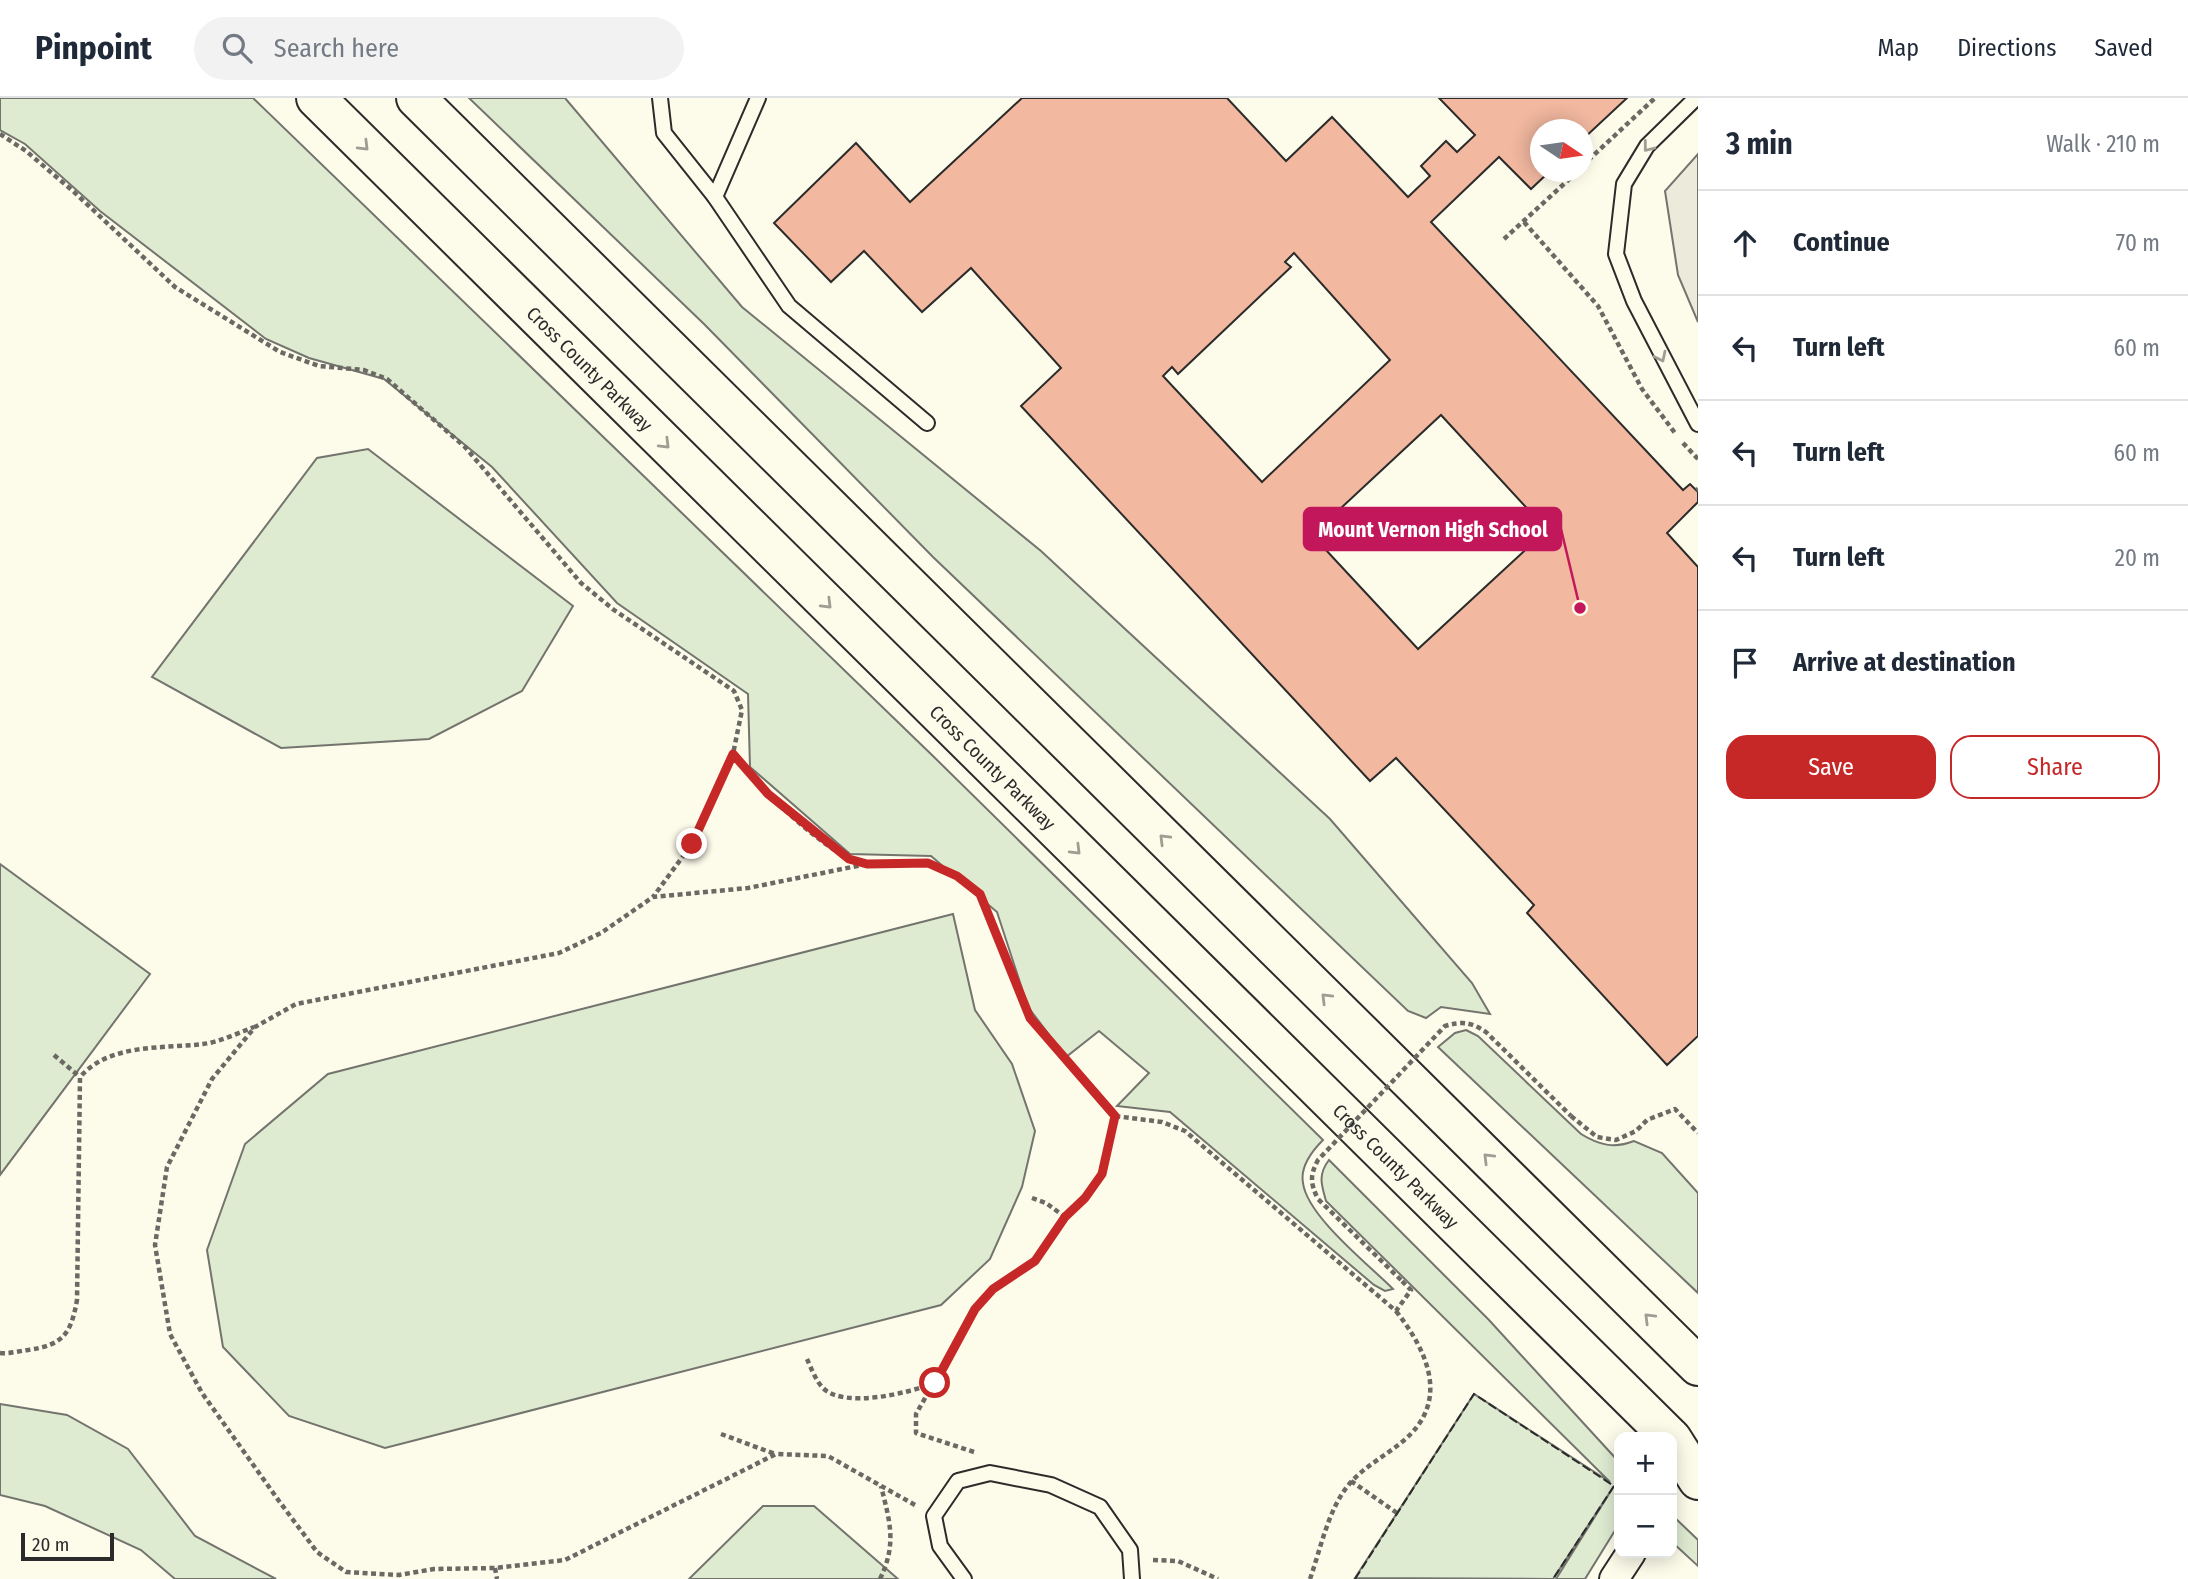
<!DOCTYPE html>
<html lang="en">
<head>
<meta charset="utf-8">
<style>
	body { margin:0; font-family:"Fira Sans Condensed",sans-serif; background:#f2f2f3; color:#1f2937 }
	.controls { position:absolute; right:21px; bottom:21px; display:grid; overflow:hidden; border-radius:14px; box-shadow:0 4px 18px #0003 }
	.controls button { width:63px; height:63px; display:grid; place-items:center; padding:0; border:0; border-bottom:2px solid #e0e1e3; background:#fff; color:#1f2937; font:35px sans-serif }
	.compass { position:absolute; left:1530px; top:21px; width:63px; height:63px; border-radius:50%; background:#fff; box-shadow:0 4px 18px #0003; rotate:103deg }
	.scale { position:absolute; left:21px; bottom:18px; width:93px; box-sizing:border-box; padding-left:7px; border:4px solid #2b2b2b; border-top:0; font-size:19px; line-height:24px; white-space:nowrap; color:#2b2b2b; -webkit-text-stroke:5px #fdfbea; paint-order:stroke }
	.stop { position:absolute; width:21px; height:21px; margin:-16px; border:5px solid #c62828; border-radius:50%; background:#fff }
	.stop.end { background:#c62828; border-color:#fff; box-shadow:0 2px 7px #0008 }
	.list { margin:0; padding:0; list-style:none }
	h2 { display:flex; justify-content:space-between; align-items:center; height:91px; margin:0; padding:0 28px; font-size:30px }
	h2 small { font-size:23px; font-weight:400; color:#747a83 }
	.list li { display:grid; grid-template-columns:46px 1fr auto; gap:21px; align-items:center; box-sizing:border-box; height:105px; padding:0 28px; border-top:2px solid #e0e1e3 }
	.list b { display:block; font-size:26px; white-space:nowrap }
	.list em { font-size:23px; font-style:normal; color:#747a83 }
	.actions { display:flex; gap:14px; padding:21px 28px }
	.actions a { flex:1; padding:16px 0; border:2px solid #c62828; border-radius:21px; text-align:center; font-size:24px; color:#c62828 }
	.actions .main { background:#c62828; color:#fff }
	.icon { flex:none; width:38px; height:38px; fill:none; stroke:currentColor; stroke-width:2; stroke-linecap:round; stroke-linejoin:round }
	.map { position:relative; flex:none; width:1698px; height:1481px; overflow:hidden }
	header { display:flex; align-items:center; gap:42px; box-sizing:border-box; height:98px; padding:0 35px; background:#fff; border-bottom:2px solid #e0e1e3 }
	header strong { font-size:33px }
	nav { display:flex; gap:38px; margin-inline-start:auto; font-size:24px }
	.search { width:490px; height:63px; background:#f2f2f3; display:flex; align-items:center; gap:18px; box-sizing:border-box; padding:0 24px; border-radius:38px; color:#747a83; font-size:26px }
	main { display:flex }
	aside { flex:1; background:#fff }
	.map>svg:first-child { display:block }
	.green { fill:#deebd1; stroke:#74746e; stroke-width:2 }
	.parking { fill:#eceadb; stroke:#74746e; stroke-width:2 }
	.building { fill:#f2b8a0; stroke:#2b2b2b; stroke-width:2; fill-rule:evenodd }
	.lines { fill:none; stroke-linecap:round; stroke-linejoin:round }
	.service-casing { stroke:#2b2b2b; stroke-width:18 }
	.minor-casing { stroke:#2b2b2b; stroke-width:32 }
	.motorway-casing { stroke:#2b2b2b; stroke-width:42 }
	.path { stroke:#6a6964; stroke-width:4.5; stroke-dasharray:5 3.5; stroke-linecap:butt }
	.service { stroke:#fdfbea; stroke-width:14 }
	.minor { stroke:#fdfbea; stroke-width:28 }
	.motorway { stroke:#fdfbea; stroke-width:38 }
	.path-bridge { stroke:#6a6964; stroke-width:4.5; stroke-dasharray:5 3.5; stroke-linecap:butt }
	.fence { stroke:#2b2b2b; stroke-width:2; stroke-dasharray:9 3.5; stroke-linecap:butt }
	.oneway { stroke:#9e9d94 }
	.route { stroke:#c62828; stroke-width:9 }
	.labels { text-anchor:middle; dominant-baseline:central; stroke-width:5; stroke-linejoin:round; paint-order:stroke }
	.street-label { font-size:19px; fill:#2b2b2b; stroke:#fdfbea }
	.leader { fill:none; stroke:#c2185b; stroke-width:2.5 }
	.callout-dot { fill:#c2185b; stroke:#fdfbea; stroke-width:2.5 }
	.callout { fill:#c2185b; stroke:#c2185b; stroke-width:2.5 }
	.callout-label { font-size:21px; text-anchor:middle; font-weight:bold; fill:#fff }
</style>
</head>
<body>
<header>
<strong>Pinpoint</strong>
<div class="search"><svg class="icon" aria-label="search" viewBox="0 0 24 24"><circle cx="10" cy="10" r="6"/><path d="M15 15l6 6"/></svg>Search here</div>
<nav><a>Map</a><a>Directions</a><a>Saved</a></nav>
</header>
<main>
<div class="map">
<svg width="1698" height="1481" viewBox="0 0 1698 1481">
	<rect width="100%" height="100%" fill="#fdfbea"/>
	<g class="green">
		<path d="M0,0H253L934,659L1323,1042C1312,1053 1300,1069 1303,1085C1307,1118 1369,1167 1393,1191L1385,1193L1374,1187L1170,1014L1117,1008L1149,975L1099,933L1066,959L1028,909L997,814L931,758L850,756L750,669L748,596L617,505L492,369L384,281L309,260L266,241L100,113L25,46L0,32Z"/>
		<polygon points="469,0 565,0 742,209 1041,453 1330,721 1472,885 1490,916 1441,909 1426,920 1408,913 933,459 704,226"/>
		<polygon points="368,351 573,508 522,593 429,641 281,650 152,579 317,360"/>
		<polygon points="0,766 150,876 0,1077"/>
		<polygon points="953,816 975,912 1012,966 1035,1033 1022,1089 990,1161 941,1207 385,1350 289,1318 223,1249 207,1152 245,1046 328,976"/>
		<path d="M1466,932L1478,938L1581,1036C1599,1047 1614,1051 1634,1043L1662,1055L1698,1095V1195L1438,949L1455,935Z"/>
		<path d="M1329,1062L1489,1222L1619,1364V1426L1585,1481H1556L1614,1388L1553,1481L1355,1480L1474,1296L1610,1384L1326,1103C1321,1086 1318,1076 1329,1062Z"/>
		<polygon points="0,1306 67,1317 128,1351 195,1438 276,1481 175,1481 141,1452 45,1408 0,1397"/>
		<polygon points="763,1408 814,1408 898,1481 689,1481"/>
		<polygon points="1672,1417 1698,1442 1698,1468 1672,1444"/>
	</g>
	<polygon class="parking" points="1698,56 1698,224 1678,177 1665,93"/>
	<path class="building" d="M1022,0H1227L1286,63L1332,19L1408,99L1430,78L1421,68L1446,43L1457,54L1475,37L1439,0H1627L1582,42V32H1540V74H1549L1531,91L1499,59L1431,124L1683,392L1690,386L1698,394V404L1667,435L1698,469V938L1667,967L1527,815L1534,807L1396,660L1370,683L1021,308L1061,270L971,170L922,214L864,153L831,184L774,125L856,45L910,104ZM1294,155L1390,262L1262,384L1163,278L1172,269L1178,276L1291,169L1285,164ZM1441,317L1547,432L1418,551L1312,437Z"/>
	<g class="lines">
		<g class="service-casing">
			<g id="service">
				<polyline points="660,0 664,35 715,99 758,0"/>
				<polyline points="1696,0 1647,48 1624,86 1616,156 1634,203 1698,326"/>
				<polyline points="715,99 789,208 927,325"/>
				<polyline points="964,1481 940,1448 934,1418 958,1383 990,1375 1051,1387 1100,1409 1130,1452 1132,1481"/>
			</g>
		</g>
		<g class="minor-casing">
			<polyline id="minor" points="1614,1481 1631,1455"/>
		</g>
		<g class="motorway-casing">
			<g id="motorway">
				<path id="s1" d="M316,0L1670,1339"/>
				<polyline points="416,0 1698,1268"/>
				<polyline points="1672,1341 1698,1382"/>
			</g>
		</g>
		<g class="path">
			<polyline points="0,36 26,53 73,93 175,189 280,254 319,268 364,272 387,281 465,349 581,485 614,512 734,593 742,612 733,656 692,746 653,799"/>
			<polyline points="1582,68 1655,0"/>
			<polyline points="1524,124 1598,208 1642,291 1675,335"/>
			<polyline points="1504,141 1577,74"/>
			<polyline points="1683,345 1698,361"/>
			<polyline points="1696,392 1698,391"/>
			<path d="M733,656C759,689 823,755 863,765"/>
			<polyline points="54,957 80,979"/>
			<polyline points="1571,1018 1597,1039 1616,1042 1636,1033 1647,1022 1675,1011 1698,1035"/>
			<polyline points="1032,1100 1046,1105 1065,1119"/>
			<path d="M0,1255C9,1256 19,1253 28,1252C63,1247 71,1236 77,1202L80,979C110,945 161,951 203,946C220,944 238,935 254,929"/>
			<path d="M807,1261C811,1270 816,1283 823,1290C844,1311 909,1295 934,1285"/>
			<polyline points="721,1336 775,1356"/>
			<polyline points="974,1354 916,1335 916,1316 976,1211 993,1191 1035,1163 1065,1119 1085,1100 1102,1076 1115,1018"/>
			<polyline points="1351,1383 1397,1415"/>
			<polyline points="915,1407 828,1358 776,1356 565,1462 495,1470 434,1471 399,1477 346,1474 317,1454 279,1403 202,1295 170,1236 155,1147 167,1069 212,981 255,929 296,906 559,855 601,835 653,799 748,790 867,766 927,765 957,778 980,796 1030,921 1115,1018 1162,1024 1185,1033 1396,1213 1411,1192 1401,1182"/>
			<polyline points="1153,1462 1178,1463 1218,1481"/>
			<polyline points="495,1470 497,1481"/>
			<path d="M880,1481C897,1446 890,1424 881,1388"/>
			<path d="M1310,1481C1321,1450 1329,1407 1352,1383C1366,1368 1386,1357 1402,1344C1451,1304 1428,1254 1396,1213"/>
		</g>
		<use href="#service" class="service"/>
		<use href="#minor" class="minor"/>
		<use href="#motorway" class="motorway"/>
		<path class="path-bridge" d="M1401,1182L1318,1101C1310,1085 1310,1077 1318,1062L1445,928C1462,923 1471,924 1486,934L1571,1018"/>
		<polyline class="fence" points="1355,1481 1474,1296 1614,1388 1553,1481"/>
	</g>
	<defs><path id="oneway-chevron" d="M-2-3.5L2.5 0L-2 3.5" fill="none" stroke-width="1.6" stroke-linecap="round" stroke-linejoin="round" transform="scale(1.75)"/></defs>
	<g class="oneway">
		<use href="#oneway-chevron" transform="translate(364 48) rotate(45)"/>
		<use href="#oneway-chevron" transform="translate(1648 49) rotate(128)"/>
		<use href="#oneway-chevron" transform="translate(1661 259) rotate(64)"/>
		<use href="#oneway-chevron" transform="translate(665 346) rotate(45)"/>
		<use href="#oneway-chevron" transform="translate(827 506) rotate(45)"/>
		<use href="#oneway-chevron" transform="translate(1164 741) rotate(-135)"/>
		<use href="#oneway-chevron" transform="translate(1076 752) rotate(45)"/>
		<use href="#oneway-chevron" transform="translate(1326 900) rotate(-135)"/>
		<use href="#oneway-chevron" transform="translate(1488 1060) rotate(-135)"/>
		<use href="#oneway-chevron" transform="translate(1649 1220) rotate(-135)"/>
	</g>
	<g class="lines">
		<polyline class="route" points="692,746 733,656 768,696 849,761 867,766 928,765 957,778 980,796 1030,920 1115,1018 1102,1076 1085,1100 1065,1119 1035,1163 993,1191 975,1211 935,1285"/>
	</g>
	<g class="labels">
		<g class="street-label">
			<text stroke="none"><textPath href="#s1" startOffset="385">Cross County Parkway</textPath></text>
			<text stroke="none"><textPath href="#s1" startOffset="952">Cross County Parkway</textPath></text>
			<text stroke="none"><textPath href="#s1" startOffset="1519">Cross County Parkway</textPath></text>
		</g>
	</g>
	<path class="leader" d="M1580 510L1561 431"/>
	<circle class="callout-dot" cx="1580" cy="510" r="7"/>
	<rect class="callout" x="1304" y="410" width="257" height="42" rx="7"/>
	<g class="callout-label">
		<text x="1433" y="439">Mount Vernon High School</text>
	</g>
</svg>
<div class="controls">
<button>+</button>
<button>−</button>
</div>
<svg class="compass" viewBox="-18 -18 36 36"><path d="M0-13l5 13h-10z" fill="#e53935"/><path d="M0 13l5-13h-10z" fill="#747a83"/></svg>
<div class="scale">20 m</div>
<div class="stop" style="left:935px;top:1285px"></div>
<div class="stop end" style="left:692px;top:746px"></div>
</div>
<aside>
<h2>3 min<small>Walk · 210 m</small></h2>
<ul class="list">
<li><svg class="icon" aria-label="ahead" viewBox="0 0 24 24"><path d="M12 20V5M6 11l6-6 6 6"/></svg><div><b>Continue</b></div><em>70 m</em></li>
<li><svg class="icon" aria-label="left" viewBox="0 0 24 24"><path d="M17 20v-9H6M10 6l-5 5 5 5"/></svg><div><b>Turn left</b></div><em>60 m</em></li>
<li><svg class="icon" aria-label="left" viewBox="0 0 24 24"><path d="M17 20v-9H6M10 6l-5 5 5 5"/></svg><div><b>Turn left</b></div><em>60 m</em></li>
<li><svg class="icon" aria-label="left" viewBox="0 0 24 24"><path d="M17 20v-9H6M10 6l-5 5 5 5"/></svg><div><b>Turn left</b></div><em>20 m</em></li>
<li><svg class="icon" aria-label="arrive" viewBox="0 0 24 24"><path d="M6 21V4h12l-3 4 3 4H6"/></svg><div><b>Arrive at destination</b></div></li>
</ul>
<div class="actions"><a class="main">Save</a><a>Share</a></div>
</aside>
</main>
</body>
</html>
